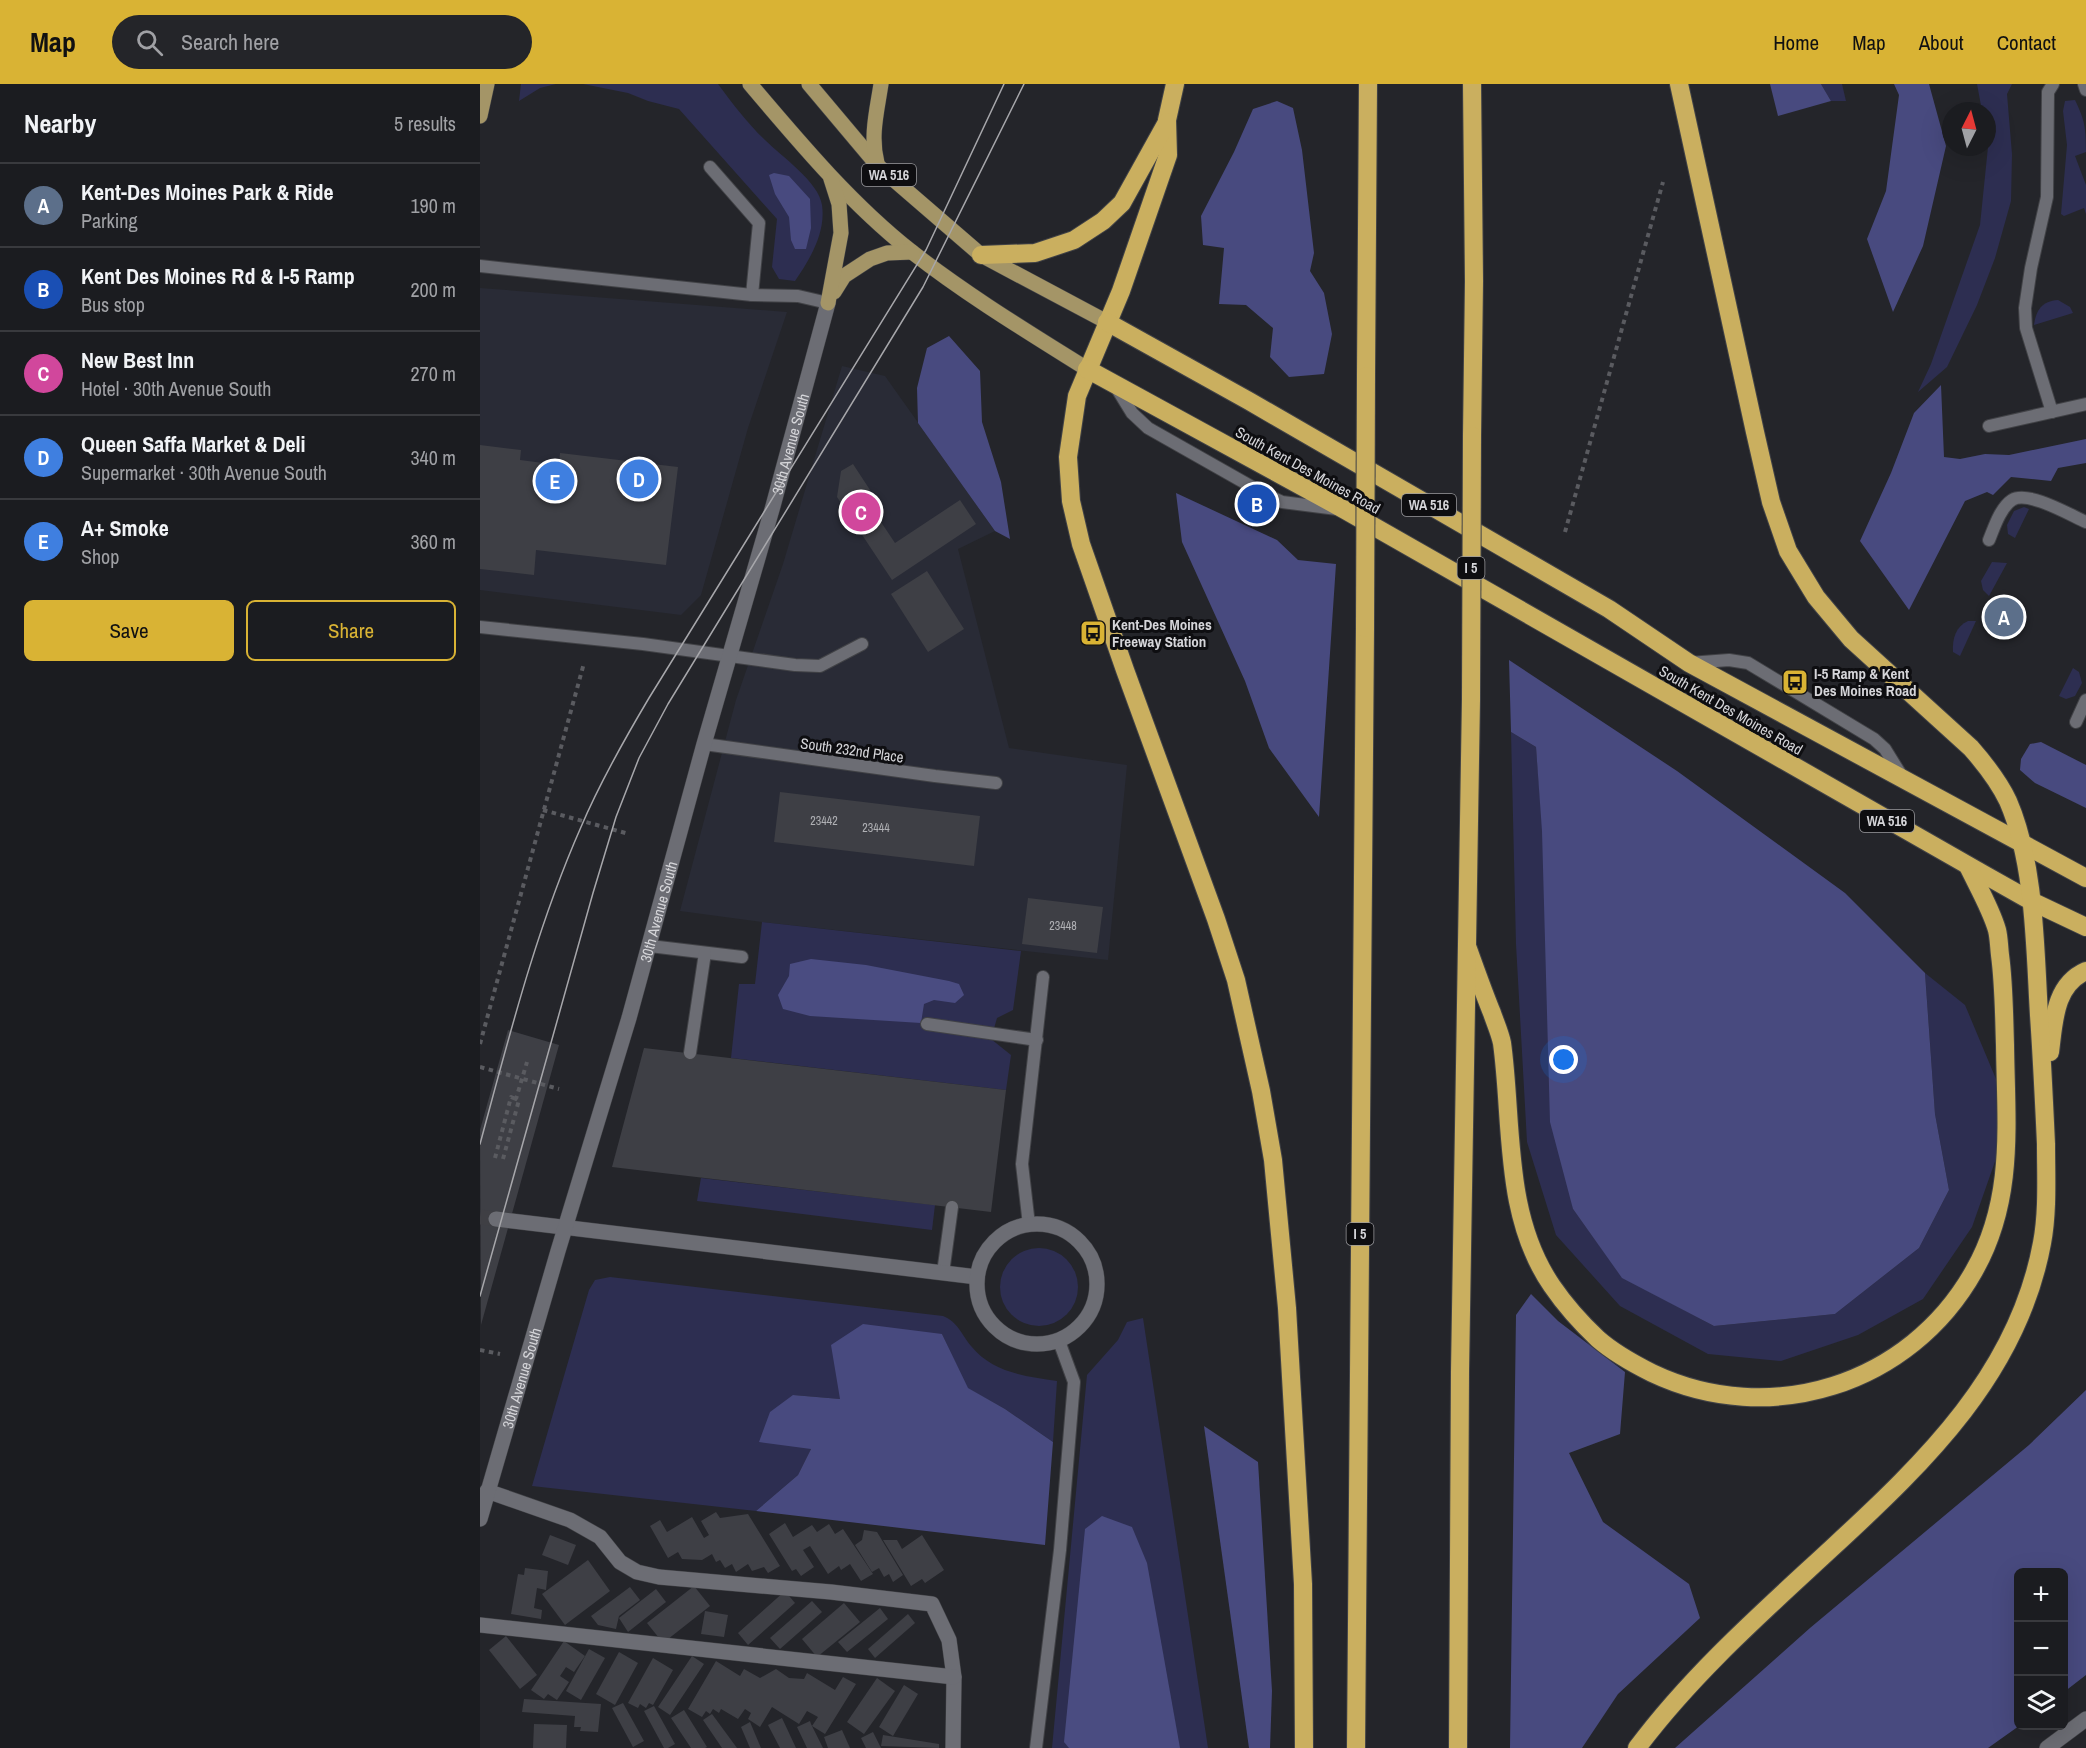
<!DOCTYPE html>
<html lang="en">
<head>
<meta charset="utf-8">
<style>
	body { margin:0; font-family:"Archivo Narrow",sans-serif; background:#242529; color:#f1f3f6 }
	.controls { position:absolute; right:18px; bottom:18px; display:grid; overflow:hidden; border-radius:9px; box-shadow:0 6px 24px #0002 }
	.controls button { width:54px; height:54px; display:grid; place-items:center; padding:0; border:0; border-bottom:2px solid #393a3e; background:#1b1c20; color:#f1f3f6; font:30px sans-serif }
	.compass { position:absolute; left:1462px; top:18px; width:54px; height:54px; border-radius:50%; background:#1b1c20; box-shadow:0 6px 24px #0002; rotate:6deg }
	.you { position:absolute; left:1084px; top:976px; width:21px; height:21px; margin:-15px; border:4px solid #fff; border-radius:50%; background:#1a73e8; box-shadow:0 0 0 9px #1a73e833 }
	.badge { display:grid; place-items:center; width:39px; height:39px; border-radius:50%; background:#d9b334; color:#fff; font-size:20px; font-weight:700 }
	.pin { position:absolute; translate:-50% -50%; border:3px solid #fff; box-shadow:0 2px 6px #0006 }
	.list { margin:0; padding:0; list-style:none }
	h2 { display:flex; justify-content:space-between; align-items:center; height:78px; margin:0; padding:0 24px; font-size:26px }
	h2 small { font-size:20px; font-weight:400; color:#a0a1a5 }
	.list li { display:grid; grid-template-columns:39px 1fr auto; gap:18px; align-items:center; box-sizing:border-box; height:84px; padding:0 24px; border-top:2px solid #393a3e }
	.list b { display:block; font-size:22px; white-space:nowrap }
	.list p { margin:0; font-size:20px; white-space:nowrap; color:#a0a1a5 }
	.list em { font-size:20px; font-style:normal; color:#a0a1a5 }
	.actions { display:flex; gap:12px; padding:18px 24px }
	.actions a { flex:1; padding:14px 0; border:2px solid #d9b334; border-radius:9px; text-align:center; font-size:21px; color:#d9b334 }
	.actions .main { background:#d9b334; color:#111 }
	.icon { flex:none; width:33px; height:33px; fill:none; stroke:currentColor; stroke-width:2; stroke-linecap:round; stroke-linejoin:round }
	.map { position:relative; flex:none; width:1606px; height:1664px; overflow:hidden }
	header { display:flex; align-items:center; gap:36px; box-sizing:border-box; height:84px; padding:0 30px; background:#d9b334; color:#111 }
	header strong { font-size:28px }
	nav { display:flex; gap:33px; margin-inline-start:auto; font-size:21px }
	.search { width:420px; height:54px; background:#242529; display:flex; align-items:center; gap:15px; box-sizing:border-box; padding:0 21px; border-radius:33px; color:#a0a1a5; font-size:22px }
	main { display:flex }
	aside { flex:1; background:#1b1c20 }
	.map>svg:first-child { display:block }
	.built { fill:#292b36 }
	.green { fill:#2d2e51 }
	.forest { fill:#484a7f }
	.water { fill:#4a4c81 }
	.building { fill:#3e3f45 }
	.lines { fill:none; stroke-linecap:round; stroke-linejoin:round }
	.street-tunnel { stroke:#3f3f44; stroke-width:15; stroke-dasharray:15 8; stroke-linecap:butt }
	.lane-casing { stroke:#414246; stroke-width:14 }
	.street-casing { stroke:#414246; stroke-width:16 }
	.primary-casing { stroke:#414246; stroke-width:16 }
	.highway-casing { stroke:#414246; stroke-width:20 }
	.path { stroke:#5a5b60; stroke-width:4; stroke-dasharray:4.5 4.5; stroke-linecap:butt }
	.lane { stroke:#6c6d74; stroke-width:12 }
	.street { stroke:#6c6d74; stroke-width:15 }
	.primary { stroke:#a49567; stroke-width:15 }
	.highway { stroke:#caaf5f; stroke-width:18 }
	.tram { stroke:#a7a7ab; stroke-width:1.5 }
	.highway-bridge-casing { stroke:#414246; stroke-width:20; stroke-linecap:butt }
	.highway-bridge { stroke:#caaf5f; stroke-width:18 }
	.labels { text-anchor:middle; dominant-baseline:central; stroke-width:6; stroke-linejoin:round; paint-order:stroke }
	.number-label { font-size:12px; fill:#afb0b4 }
	.shield { fill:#0e0e11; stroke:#99999d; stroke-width:1.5 }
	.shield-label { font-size:14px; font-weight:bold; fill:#d5d5d9 }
	.street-label { font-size:15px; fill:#d5d5d9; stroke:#0e0e11 }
	.poi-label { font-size:15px; font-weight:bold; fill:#d5d5d9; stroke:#0e0e11; text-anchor:start }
</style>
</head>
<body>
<header>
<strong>Map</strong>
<div class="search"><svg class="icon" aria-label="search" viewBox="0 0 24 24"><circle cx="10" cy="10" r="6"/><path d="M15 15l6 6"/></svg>Search here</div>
<nav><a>Home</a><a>Map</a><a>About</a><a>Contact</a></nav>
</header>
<main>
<aside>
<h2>Nearby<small>5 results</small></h2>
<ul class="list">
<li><span class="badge" style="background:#5c6f8a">A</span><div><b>Kent-Des Moines Park &amp; Ride</b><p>Parking</p></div><em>190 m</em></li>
<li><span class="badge" style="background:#1a4fb4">B</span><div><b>Kent Des Moines Rd &amp; I-5 Ramp</b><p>Bus stop</p></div><em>200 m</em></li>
<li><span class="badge" style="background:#d1479c">C</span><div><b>New Best Inn</b><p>Hotel · 30th Avenue South</p></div><em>270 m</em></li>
<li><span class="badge" style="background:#3f7fe0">D</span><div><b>Queen Saffa Market &amp; Deli</b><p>Supermarket · 30th Avenue South</p></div><em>340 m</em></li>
<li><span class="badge" style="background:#3f7fe0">E</span><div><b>A+ Smoke</b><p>Shop</p></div><em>360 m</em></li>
</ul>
<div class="actions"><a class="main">Save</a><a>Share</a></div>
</aside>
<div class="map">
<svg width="1606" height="1664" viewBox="0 0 1606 1664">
	<rect width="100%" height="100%" fill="#24252a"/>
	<g class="built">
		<polygon points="0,204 307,228 268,344 221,511 201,531 0,506"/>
		<polygon points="362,282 405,292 515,447 478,465 529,664 647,681 628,876 282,838 200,827 256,616 303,480"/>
	</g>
	<g class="green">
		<polygon points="41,0 76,0 60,4 39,17"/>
		<path d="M103,0H238C252,19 268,40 285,56C301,72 339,98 342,121C346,149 330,175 315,197L299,195L292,183L297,135L199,25L168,17L148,9Z"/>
		<polygon points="1341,0 1362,0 1366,17 1351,17"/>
		<polygon points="1497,0 1532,0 1527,10 1532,70 1531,117 1515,174 1497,221 1467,283 1438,308 1451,280 1500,141 1508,63 1507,27 1502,27"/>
		<path d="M1595,16C1605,37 1606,44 1606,68L1595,72L1606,101V130L1604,124L1584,132L1581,130L1587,61L1583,27L1585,17Z"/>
		<path d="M1578,216L1590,223L1593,229L1554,241C1556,226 1562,217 1578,216Z"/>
		<polygon points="1544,423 1549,425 1535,454 1528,450 1527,441 1534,427"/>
		<polygon points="1512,478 1527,479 1509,512 1503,506 1501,497"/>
		<path d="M1488,537H1496L1480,572L1473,568C1472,555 1476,542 1488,537Z"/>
		<polygon points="1593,584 1599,588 1602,599 1595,612 1586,615 1579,612"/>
		<polygon points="1031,648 1056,663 1093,1125 1142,1193 1234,1242 1355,1230 1439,1164 1469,1106 1455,1030 1445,889 1485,921 1516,995 1518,1069 1492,1143 1443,1215 1378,1251 1301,1277 1228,1270 1140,1222 1076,1151 1047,1058 1036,860"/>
		<polygon points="282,838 541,867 533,926 517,934 511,955 531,971 526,1006 251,974 259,900 275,900"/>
		<polygon points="221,1094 455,1121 452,1146 217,1117"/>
		<circle cx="559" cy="1203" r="39"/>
		<path d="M130,1193L463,1232C478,1238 481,1250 491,1262C513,1289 545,1292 577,1297L573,1358L525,1325L487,1304L462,1250L360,1315L313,1311L331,1365L318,1391L276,1427L52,1402L109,1206L115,1196Z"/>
		<polygon points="663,1234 728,1664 572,1664 607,1291 638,1256 647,1238"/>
	</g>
	<g class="forest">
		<polygon points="1290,0 1341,0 1351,17 1298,32"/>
		<polygon points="1414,0 1449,0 1466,62 1443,162 1413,228 1387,155 1406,107 1419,11"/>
		<polygon points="797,17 813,24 822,66 834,169 830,187 844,209 852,250 844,290 809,293 790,273 793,244 766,221 739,220 744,164 723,161 721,132 754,68 773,25"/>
		<polygon points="294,89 309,92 330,115 331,144 326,165 315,165 311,156 309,133 295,110 289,91"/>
		<polygon points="469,252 500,287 502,338 521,398 530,455 515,447 438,339 437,304 447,264"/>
		<polygon points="1461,301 1464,373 1480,375 1505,370 1529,371 1606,355 1606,379 1578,384 1571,397 1531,393 1513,411 1507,408 1485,417 1429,526 1380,457 1411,389 1434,329"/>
		<polygon points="696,409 797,456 818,476 856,480 839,733 789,664 765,597 702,458"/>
		<polygon points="1029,576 1197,687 1365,809 1445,889 1455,1030 1469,1106 1439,1164 1355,1230 1234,1242 1142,1194 1093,1125 1070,1038 1062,747 1056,663 1031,648"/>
		<polygon points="1561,658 1606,681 1606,724 1555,699 1540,686 1541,675 1550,660"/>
		<polygon points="1051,1210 1078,1237 1145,1288 1140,1350 1089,1369 1123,1438 1209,1500 1220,1534 1138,1610 1102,1664 1030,1664 1036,1231"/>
		<polygon points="383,1240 462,1250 488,1304 525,1325 573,1358 565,1461 276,1427 318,1391 331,1365 279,1358 290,1328 313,1311 360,1315 351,1261"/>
		<polygon points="1606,1306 1606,1591 1584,1608 1584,1488 1538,1488 1539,1642 1508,1664 1195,1664 1330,1544 1549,1361"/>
		<polygon points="724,1342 778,1378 792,1607 790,1664 769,1664"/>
	</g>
	<g class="water">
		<polygon points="331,875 386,881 469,897 479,900 484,911 475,919 454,916 444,920 441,939 330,932 303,925 298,911 309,892 310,880"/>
		<polygon points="622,1432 652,1443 667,1479 700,1664 589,1664 584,1658 605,1445"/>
	</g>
	<g class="building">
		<polygon points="0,361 41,366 40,376 79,381 80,369 198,383 186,481 56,466 54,491 0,485"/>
		<polygon points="373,380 390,406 383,411 415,459 480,416 496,440 412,496 357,413 361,387"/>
		<polygon points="447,487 484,545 448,568 411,510"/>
		<polygon points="300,708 500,732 494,782 294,758"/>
		<polygon points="548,814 623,823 617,869 542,860"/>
		<polygon points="28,946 79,961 1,1241 0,1046"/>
		<polygon points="164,964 526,1006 511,1128 132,1083"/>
		<polygon points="236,1428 240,1434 268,1430 300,1482 288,1489 284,1483 272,1487 268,1480 256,1488 252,1480 245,1484 240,1476 236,1478 232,1470 222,1476 202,1475 198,1468 188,1474 170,1442 180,1436 187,1448 212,1433 224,1454 229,1451 221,1437"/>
		<polygon points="305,1439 313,1453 332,1441 337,1448 349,1440 355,1450 363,1445 393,1490 381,1497 370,1480 361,1486 359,1482 348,1490 330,1462 323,1466 334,1483 321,1492 316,1485 312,1487 289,1450"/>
		<polygon points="384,1446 397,1448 423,1491 413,1498 409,1490 404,1493 399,1484 392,1488 375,1461 382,1456"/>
		<polygon points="70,1451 96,1461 88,1481 62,1471"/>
		<polygon points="442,1451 464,1486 445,1499 442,1495 431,1502 403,1456 417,1456 422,1465"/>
		<polygon points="108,1476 130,1507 85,1541 62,1510"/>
		<polygon points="45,1484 68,1487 66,1506 57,1504 54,1524 62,1526 61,1535 31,1530 38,1490 44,1491"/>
		<polygon points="214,1502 230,1522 183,1559 167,1539"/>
		<polygon points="150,1503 160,1516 139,1532 136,1545 118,1541 111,1532"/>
		<polygon points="176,1505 186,1518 148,1548 139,1534"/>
		<polygon points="305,1507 315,1519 268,1561 258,1549"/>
		<polygon points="332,1517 342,1528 300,1565 290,1554"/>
		<polygon points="364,1519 380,1538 337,1573 322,1555"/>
		<polygon points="400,1524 408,1535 367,1568 358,1558"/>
		<polygon points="225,1527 248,1531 244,1553 221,1550"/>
		<polygon points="428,1530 435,1539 395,1574 388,1565"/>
		<polygon points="26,1552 57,1591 40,1605 9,1566"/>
		<polygon points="84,1557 105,1572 94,1588 86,1583 80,1592 89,1598 77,1616 68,1610 64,1615 51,1606"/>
		<polygon points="109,1565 125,1574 101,1616 86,1607"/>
		<polygon points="139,1568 158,1579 135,1621 116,1610"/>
		<polygon points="212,1572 224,1580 190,1631 178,1623"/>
		<polygon points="173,1574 193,1586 173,1621 169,1619 166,1624 160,1620 158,1624 148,1619"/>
		<polygon points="236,1577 260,1592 264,1585 280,1594 296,1585 309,1594 324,1595 327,1589 355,1606 363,1593 376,1600 345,1650 332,1642 338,1633 327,1627 319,1640 292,1623 280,1643 268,1635 271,1629 265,1625 258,1635 241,1625 239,1629 233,1625 230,1630 226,1627 222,1633 208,1625"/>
		<polygon points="397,1594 415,1607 384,1650 367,1638"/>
		<polygon points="424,1601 438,1610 413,1652 399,1643"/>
		<polygon points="44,1615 121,1620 118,1648 100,1647 101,1643 94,1643 95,1632 42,1628"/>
		<polygon points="143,1619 164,1657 153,1663 132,1624"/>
		<polygon points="174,1622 195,1660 188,1664 184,1664 164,1627"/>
		<polygon points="204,1626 227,1663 225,1664 211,1664 191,1634"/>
		<polygon points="232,1630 257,1664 242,1664 223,1636"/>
		<polygon points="302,1634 316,1664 300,1664 288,1641"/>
		<polygon points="330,1637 331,1640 343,1664 327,1664 317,1643"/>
		<polygon points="270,1638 281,1664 270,1664 261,1643"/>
		<polygon points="54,1640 87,1641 86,1664 53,1664"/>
		<polygon points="362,1646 370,1664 348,1664 344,1653"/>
		<polygon points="393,1648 401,1664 386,1664 381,1654"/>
		<polygon points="403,1651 459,1660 459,1664 401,1662"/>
	</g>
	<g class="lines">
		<polyline class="street-tunnel" points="0,1133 16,1135"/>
		<g class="lane-casing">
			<g id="lane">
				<polyline points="1604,0 1606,6"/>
				<polyline points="230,83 279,139 272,211"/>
				<polyline points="0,182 272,211 318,212 348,219"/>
				<polyline points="636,303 652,329 668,344 781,408 802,418 857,425"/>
				<polyline points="1572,328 1546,244 1545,224 1551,184 1567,113 1568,8 1573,0"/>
				<polyline points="1509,342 1606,320"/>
				<path d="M1509,456C1514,444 1520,424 1532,416C1548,406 1590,431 1606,438"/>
				<polyline points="0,543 163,560 315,581 340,582 382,560"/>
				<polyline points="1209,579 1249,576 1268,579 1394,655 1405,665 1423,694"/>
				<polyline points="1596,638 1606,616"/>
				<polyline points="224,660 455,692 516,699"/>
				<polyline points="170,862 262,873"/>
				<polyline points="447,940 557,956"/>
				<polyline points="210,969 225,869"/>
				<polyline points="549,1141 542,1080 563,893"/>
				<polyline points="463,1189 472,1123"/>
				<polyline points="556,1664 580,1466 594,1298 579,1257"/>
			</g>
		</g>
		<g class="street-casing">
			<g id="street">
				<polyline points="16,1135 497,1193"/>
				<circle cx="557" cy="1200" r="60"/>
				<polyline points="7,1407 90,1436 120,1453 140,1478 157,1488 179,1493 351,1508 452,1520 469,1556 474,1593 473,1664"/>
				<path id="s1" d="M0,1435L78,1167L149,934L224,660L293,422L348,219"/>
				<polyline points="0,1541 474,1593"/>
				<polyline points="1567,1664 1606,1635"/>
			</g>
		</g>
		<g class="primary-casing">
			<g id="primary">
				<path d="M270,0C320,59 371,120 432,168C487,211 548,248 607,285"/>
				<polyline points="329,0 398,82 501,171 627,238"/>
				<polyline points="0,32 7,0"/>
				<path d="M397,79C390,52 397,27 401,0"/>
				<polyline points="354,208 364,192 390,175 407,169 432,168"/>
				<polyline points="348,219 361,149 359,120 351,95"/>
			</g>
		</g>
		<g class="highway-casing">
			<g id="highway">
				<polyline points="695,0 687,36 688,71 641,207 597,312 588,373 591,417 601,460 645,586 736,835 756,896 781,1007 793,1076 807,1224 823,1500 824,1664"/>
				<polyline points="992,0 994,197 992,352"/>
				<polyline points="501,171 555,169 594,156 623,137 642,119 687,38"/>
				<polyline points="627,238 769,317 1129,525 1209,579 1606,794"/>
				<polyline points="607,285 865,426 1505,791 1551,817 1606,843"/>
				<polyline points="886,292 888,0"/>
				<path d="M987,862C995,884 1003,907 1012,929C1015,938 1020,949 1022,959C1033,1039 1023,1131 1072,1202C1085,1221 1101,1239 1118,1255C1134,1269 1154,1280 1172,1289C1290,1345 1430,1301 1494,1187C1535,1115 1526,1040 1525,961C1524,931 1524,901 1520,871C1519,863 1519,854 1517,846C1511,825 1497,801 1488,782"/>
				<path d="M1570,968C1574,938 1574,901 1606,887"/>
				<polyline points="876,1664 885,544"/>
				<polyline points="978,1664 980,1288 991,615"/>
				<path d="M1157,1664C1213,1589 1285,1526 1353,1463C1446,1377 1538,1289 1562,1159C1568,1127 1566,1093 1566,1060C1564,1017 1562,974 1559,931C1555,864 1555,779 1528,717C1519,698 1505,680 1491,664L1371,555L1336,513L1308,467L1291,418L1275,348L1199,0"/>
			</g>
		</g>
		<g class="path">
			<polyline points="1085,448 1183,98"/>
			<polyline points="63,726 149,750"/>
			<polyline points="0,960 104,579"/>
			<polyline points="0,983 79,1005"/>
			<polyline points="15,1074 31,1013 36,1015"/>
			<polyline points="23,1075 39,1016 36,1015 47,978"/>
			<polyline points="0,1266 20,1270"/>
		</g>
		<use href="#lane" class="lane"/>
		<use href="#street" class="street"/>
		<use href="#primary" class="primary"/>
		<use href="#highway" class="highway"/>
		<g class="tram">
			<path d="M0,1060C29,953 56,845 101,743C120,698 144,656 169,614L446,166L524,0"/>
			<polyline points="0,1212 113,809 136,733 159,674 188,620 443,203 544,0"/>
		</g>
		<g class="highway-bridge-casing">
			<g id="highway-bridge">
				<polyline points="885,544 886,292"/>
				<polyline points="991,615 992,352"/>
			</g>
		</g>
		<use href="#highway-bridge" class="highway-bridge"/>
	</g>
	<defs>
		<g id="bus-square" transform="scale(1.35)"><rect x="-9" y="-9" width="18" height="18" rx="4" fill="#d9b334" stroke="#0e0e11"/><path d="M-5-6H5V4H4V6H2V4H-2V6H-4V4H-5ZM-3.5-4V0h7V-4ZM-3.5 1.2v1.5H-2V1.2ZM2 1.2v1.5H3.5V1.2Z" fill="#111"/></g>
	</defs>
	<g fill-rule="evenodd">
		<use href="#bus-square" x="613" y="549"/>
		<use href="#bus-square" x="1315" y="598"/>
	</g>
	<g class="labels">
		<g class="number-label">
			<text x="344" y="737">23442</text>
			<text x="396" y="744">23444</text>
			<text x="583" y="842">23448</text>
		</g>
		<g class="shield">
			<rect x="382" y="80" width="54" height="22" rx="4.5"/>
			<rect x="922" y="410" width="54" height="22" rx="4.5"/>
			<rect x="977.5" y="473" width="27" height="22" rx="4.5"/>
			<rect x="1380" y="726" width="54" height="22" rx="4.5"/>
			<rect x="866.5" y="1139" width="27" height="22" rx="4.5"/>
		</g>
		<g class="shield-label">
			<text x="409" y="91">WA 516</text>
			<text x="949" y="421">WA 516</text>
			<text x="991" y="484">I 5</text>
			<text x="1407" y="737">WA 516</text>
			<text x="880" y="1150">I 5</text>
		</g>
		<g class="street-label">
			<text stroke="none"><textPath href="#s1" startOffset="1119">30th Avenue South</textPath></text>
			<text transform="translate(828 386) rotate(29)">South Kent Des Moines Road</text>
			<text transform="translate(1251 626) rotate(30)">South Kent Des Moines Road</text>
			<text transform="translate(372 666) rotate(8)">South 232nd Place</text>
			<text stroke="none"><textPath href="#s1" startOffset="633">30th Avenue South</textPath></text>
			<text stroke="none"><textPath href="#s1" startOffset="147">30th Avenue South</textPath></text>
		</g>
		<g class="poi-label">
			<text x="632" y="540">Kent-Des Moines<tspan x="632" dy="17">Freeway Station</tspan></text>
			<text x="1334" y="589">I-5 Ramp &amp; Kent<tspan x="1334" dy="17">Des Moines Road</tspan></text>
		</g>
	</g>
</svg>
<div class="controls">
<button>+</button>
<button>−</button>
<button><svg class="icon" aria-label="layers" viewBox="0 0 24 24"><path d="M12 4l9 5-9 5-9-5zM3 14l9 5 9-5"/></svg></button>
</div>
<svg class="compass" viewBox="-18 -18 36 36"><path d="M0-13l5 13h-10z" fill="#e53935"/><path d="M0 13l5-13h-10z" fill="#a0a1a5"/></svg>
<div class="you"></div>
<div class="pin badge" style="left:1524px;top:533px;background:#5c6f8a">A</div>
<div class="pin badge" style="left:777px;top:420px;background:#1a4fb4">B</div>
<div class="pin badge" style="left:381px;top:428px;background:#d1479c">C</div>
<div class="pin badge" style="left:159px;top:395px;background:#3f7fe0">D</div>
<div class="pin badge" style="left:75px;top:397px;background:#3f7fe0">E</div>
</div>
</main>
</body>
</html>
